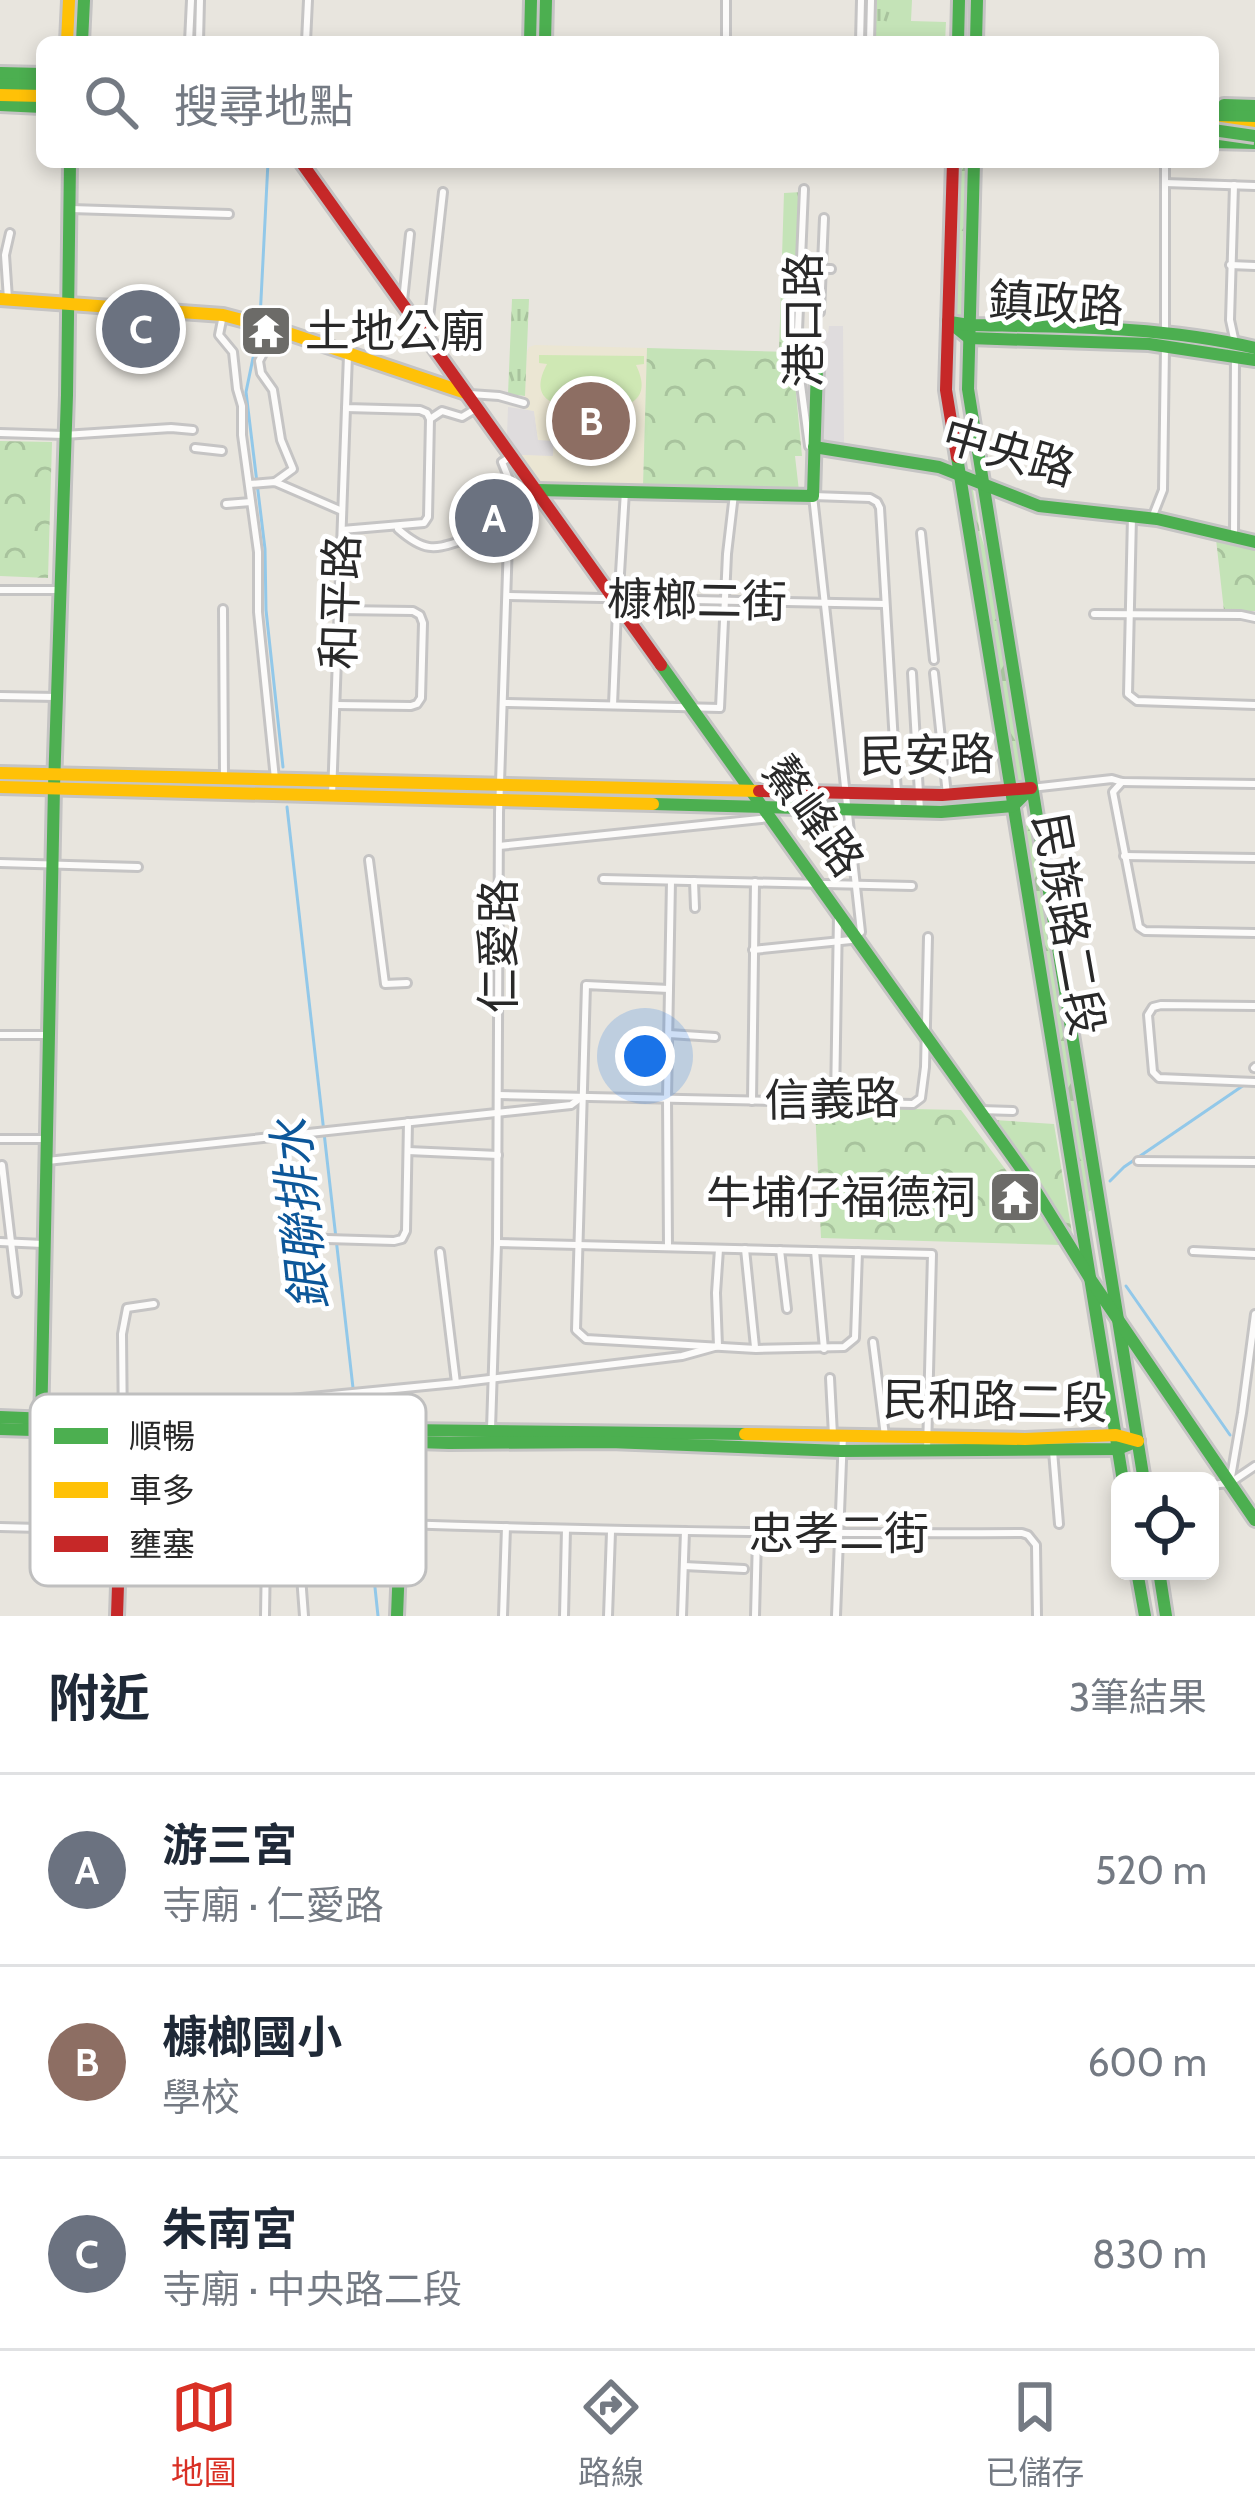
<!DOCTYPE html>
<html lang="zh-TW">
<head>
<meta charset="utf-8">
<style>
	body { margin:0; font-family:Cabin,"Noto Sans TC",sans-serif; background:#f2f2f3; color:#1f2937 }
	.controls { position:absolute; right:36px; bottom:36px; display:grid; overflow:hidden; border-radius:18px; box-shadow:0 6px 18px #0003 }
	.controls button { width:108px; height:108px; display:grid; place-items:center; padding:0; border:0; border-bottom:3px solid #e0e1e3; background:#fff; color:#1f2937; font:60px sans-serif }
	.you { position:absolute; left:645px; top:1056px; width:42px; height:42px; margin:-30px; border:9px solid #fff; border-radius:50%; background:#1a73e8; box-shadow:0 0 0 18px #1a73e833 }
	.badge { display:grid; place-items:center; width:78px; height:78px; border-radius:50%; background:#d93025; color:#fff; font-size:39px; font-weight:700 }
	.pin { position:absolute; translate:-50% -50%; border:6px solid #fff; box-shadow:0 3px 12px #0006 }
	.list { margin:0; padding:0; list-style:none }
	h2 { display:flex; justify-content:space-between; align-items:center; height:156px; margin:0; padding:0 48px; font-size:51px }
	h2 small { font-size:39px; font-weight:400; color:#747a83 }
	.list li { display:grid; grid-template-columns:78px 1fr auto; gap:36px; align-items:center; box-sizing:border-box; height:192px; padding:0 48px; border-top:3px solid #e0e1e3 }
	.list b { display:block; font-size:45px; white-space:nowrap }
	.list p { margin:0; font-size:39px; white-space:nowrap; color:#747a83 }
	.list em { font-size:39px; font-style:normal; color:#747a83 }
	.icon { flex:none; width:66px; height:66px; fill:none; stroke:currentColor; stroke-width:2; stroke-linecap:round; stroke-linejoin:round }
	.map { position:relative; flex:none; width:1255px; height:1616px; overflow:hidden }
	.search { position:absolute; background:#fff; box-shadow:0 6px 18px #0003; left:36px; right:36px; top:36px; height:132px; display:flex; align-items:center; gap:30px; box-sizing:border-box; padding:0 42px; border-radius:18px; color:#747a83; font-size:45px }
	.sheet { height:732px; background:#fff }
	nav { display:flex; justify-content:space-around; align-items:center; box-sizing:border-box; height:168px; border-top:3px solid #e0e1e3; background:#fff; font-size:33px; color:#747a83 }
	nav a { display:grid; justify-items:center; gap:6px }
	nav .on { color:#d93025 }
	.map>svg:first-child { display:block }
	.industrial { fill:#dfdcdd }
	.education { fill:#ebe6d3 }
	.grass { fill:url(#grass-tufts) }
	.forest { fill:url(#forest-firs) }
	.park { fill:url(#park-crowns) }
	.pitch { fill:#cfe8b4 }
	.lines { fill:none; stroke-linecap:round; stroke-linejoin:round }
	.stream { stroke:#92c8e9; stroke-width:3 }
	.street-casing { stroke:#c5c4c4; stroke-width:12 }
	.fast-casing { stroke:#c5c4c4; stroke-width:18 }
	.slow-casing { stroke:#c5c4c4; stroke-width:18 }
	.jam-casing { stroke:#c5c4c4; stroke-width:18 }
	.street { stroke:#fcfbfa; stroke-width:6 }
	.fast { stroke:#4caf50; stroke-width:12 }
	.slow { stroke:#ffc107; stroke-width:12 }
	.jam { stroke:#c62828; stroke-width:12 }
	.fast-bridge-casing { stroke:#c4c3c0; stroke-width:18; stroke-linecap:butt }
	.fast-bridge { stroke:#4caf50; stroke-width:12 }
	.labels { text-anchor:middle; dominant-baseline:central; stroke-width:10; stroke-linejoin:round; paint-order:stroke }
	.street-label { font-size:45px; fill:#292929; stroke:#fff }
	.poi-label { font-size:45px; fill:#292929; stroke:#fff; text-anchor:start }
	.water-label { font-size:48px; font-style:italic; fill:#0d5799; stroke:#fff }
	.key { fill:#fff; stroke:#bfbfbf; stroke-width:3 }
	.key-label { font-size:33px; fill:#292929 }
</style>
</head>
<body>
<div class="map">
<svg width="1255" height="1616" viewBox="0 0 1255 1616">
	<defs>
		<pattern id="grass-tufts" width="24" height="20" patternUnits="userSpaceOnUse" patternTransform="scale(3)"><rect width="24" height="20" fill="#c4e3b7"/><path d="M3 7l-1-3M5 7V3M7 7l1-3M15 17l-1-3M17 17v-4M19 17l1-3" fill="none" stroke="#a8c39d"/></pattern>
		<pattern id="forest-firs" width="22" height="20" patternUnits="userSpaceOnUse" patternTransform="scale(3)"><rect width="22" height="20" fill="#c4e3b7"/><path d="M5 1l3.5 6h-7zM16 11l3.5 6h-7z" fill="#a8c39d"/></pattern>
		<pattern id="park-crowns" width="20" height="18" patternUnits="userSpaceOnUse" patternTransform="scale(3)"><rect width="20" height="18" fill="#c4e3b7"/><path d="M2 6a3 3 0 1 1 6 0M12 15a3 3 0 1 1 6 0" fill="none" stroke="#a8c39d"/></pattern>
	</defs>
	<rect width="100%" height="100%" fill="#e8e5de"/>
	<g class="industrial">
		<polygon points="829,326 843,326 844,444 819,440 825,329 828,334"/>
		<polygon points="508,407 534,411 538,439 554,441 553,457 523,455 522,457 507,436"/>
	</g>
	<polygon class="education" points="535,345 647,348 643,486 542,485 522,457 522,455 553,456 554,441 538,440 534,411 524,409 527,352 529,347"/>
	<g class="grass">
		<polygon points="877,0 912,0 911,21 946,22 945,42 875,42"/>
		<polygon points="802,192 795,352 779,351 784,193"/>
		<polygon points="512,299 529,299 525,396 508,394"/>
	</g>
	<g class="forest">
		<polygon points="959,162 966,162 968,208 964,316 960,320 957,316 955,275"/>
		<polygon points="970,487 973,490 980,533 988,558 1023,781 1020,785 1015,783 1010,762 967,490"/>
		<polygon points="1026,825 1031,828 1033,834 1093,1209 1088,1212 1084,1209 1023,832"/>
	</g>
	<g class="park">
		<polygon points="647,348 792,352 802,456 795,456 799,491 643,486"/>
		<polygon points="0,441 52,442 48,578 0,576"/>
		<polygon points="1216,539 1255,549 1255,611 1224,611"/>
		<polygon points="815,1107 961,1110 1062,1245 821,1238"/>
		<polygon points="994,1120 1054,1124 1072,1233"/>
	</g>
	<path class="pitch" d="M539,355L644,356V364L636,365C654,402 626,409 596,409C567,408 524,407 547,364L539,363Z"/>
	<g class="lines">
		<g class="stream">
			<polyline points="260,319 268,162"/>
			<polyline points="259,329 246,392 265,549 266,610 283,767"/>
			<polyline points="287,807 357,1423"/>
			<polyline points="1110,1181 1124,1167 1244,1085"/>
			<polyline points="1126,1286 1230,1435"/>
			<polyline points="360,1445 378,1616"/>
		</g>
		<g class="street-casing">
			<g id="street">
				<polyline points="189,42 191,0"/>
				<polyline points="199,42 200,0"/>
				<polyline points="306,42 308,0"/>
				<polyline points="726,42 726,0"/>
				<polyline points="860,42 861,0"/>
				<polyline points="870,42 871,0"/>
				<polyline points="1165,183 1255,186"/>
				<polyline points="1234,185 1230,320 1235,343"/>
				<polyline points="804,189 797,354 809,446 814,447"/>
				<polyline points="71,209 229,214"/>
				<polyline points="1230,265 1255,266"/>
				<polyline points="801,268 831,269"/>
				<polyline points="8,299 5,255 10,233"/>
				<polyline points="403,301 410,234"/>
				<polyline points="820,312 824,218"/>
				<polyline points="223,315 219,335 233,352 237,389 242,406 242,435 258,552 258,612 275,779"/>
				<polyline points="1165,332 1165,162"/>
				<polyline points="427,336 443,192"/>
				<polyline points="348,355 346,408 420,410 427,413 430,419"/>
				<polyline points="470,394 499,396 524,403"/>
				<polyline points="430,419 442,411 462,417 477,408"/>
				<polyline points="0,433 64,435 171,428 193,430"/>
				<polyline points="195,448 222,451"/>
				<polyline points="275,482 293,469 281,440 273,390 261,373 259,361 276,329"/>
				<polyline points="250,484 275,482 342,511"/>
				<polyline points="226,504 251,502"/>
				<polyline points="1132,516 1128,694 1137,701 1255,705"/>
				<polyline points="1152,518 1163,490 1165,347"/>
				<path d="M398,529C432,559 439,545 479,536L481,551L509,545"/>
				<polyline points="342,530 424,523 428,517 430,419"/>
				<polyline points="921,533 934,660"/>
				<polyline points="479,536 478,493 510,482"/>
				<polyline points="1234,537 1235,356"/>
				<polyline points="0,590 60,590"/>
				<polyline points="509,596 885,604"/>
				<polyline points="612,598 619,590 625,491"/>
				<polyline points="223,609 224,779"/>
				<polyline points="1094,614 1241,615 1255,618"/>
				<polyline points="912,673 920,811"/>
				<polyline points="934,673 947,795"/>
				<polyline points="0,696 56,697"/>
				<polyline points="506,703 720,708 727,554 734,494"/>
				<polyline points="336,705 411,706 417,704 421,698 423,623 420,615 413,611 339,610"/>
				<polyline points="613,705 617,609"/>
				<polyline points="1122,782 1113,792 1139,927 1145,931 1255,933"/>
				<polyline points="1031,788 1112,779 1122,782 1255,784"/>
				<polyline points="332,796 346,408"/>
				<polyline points="499,846 770,818"/>
				<polyline points="1124,856 1255,858"/>
				<polyline points="369,860 385,984 407,983"/>
				<polyline points="0,863 138,867"/>
				<polyline points="603,879 912,886"/>
				<polyline points="694,881 695,908"/>
				<polyline points="753,950 851,940 861,932 813,496 870,498 877,502 880,508 898,810"/>
				<polyline points="669,989 586,985 576,1330 586,1339 756,1349 844,1347 855,1338 858,1252"/>
				<polyline points="1255,1006 1161,1005 1153,1007 1148,1015 1153,1072 1159,1078 1255,1082"/>
				<polyline points="669,1034 715,1037"/>
				<polyline points="0,1035 50,1035"/>
				<polyline points="1254,1068 1255,1067"/>
				<polyline points="498,1095 913,1104 921,1098 925,1067 928,937"/>
				<polyline points="752,1101 755,882"/>
				<polyline points="835,1102 838,915"/>
				<polyline points="980,1110 1013,1111"/>
				<polyline points="0,1139 48,1139"/>
				<polyline points="408,1151 498,1155"/>
				<polyline points="47,1161 571,1105 579,1099"/>
				<polyline points="1138,1161 1255,1162"/>
				<polyline points="2,1165 17,1293"/>
				<polyline points="327,1239 394,1241 402,1239 406,1231 408,1122"/>
				<polyline points="0,1242 43,1244"/>
				<polyline points="497,1243 932,1254 927,1451"/>
				<polyline points="668,1247 667,1098 671,881"/>
				<polyline points="745,1249 755,1347"/>
				<polyline points="780,1250 787,1309"/>
				<polyline points="815,1251 824,1349"/>
				<polyline points="1193,1251 1255,1254"/>
				<polyline points="440,1252 456,1383"/>
				<polyline points="873,1342 885,1436"/>
				<polyline points="830,1378 833,1435"/>
				<polyline points="201,1420 209,1407 456,1383 682,1356 718,1346 716,1293 719,1249"/>
				<polyline points="491,1429 497,1243 499,813 510,482 502,462 512,456"/>
				<polyline points="123,1434 122,1334 127,1308 154,1304"/>
				<polyline points="1053,1451 1059,1524"/>
				<polyline points="1230,1483 1255,1466"/>
				<polyline points="1210,1485 1230,1483 1242,1413 1255,1314"/>
				<path d="M401,1524C608,1531 815,1534 1022,1533L1028,1535L1036,1545L1037,1616"/>
				<polyline points="0,1527 119,1530"/>
				<polyline points="266,1563 320,1562"/>
				<polyline points="300,1563 304,1616"/>
				<polyline points="684,1566 744,1569"/>
				<polyline points="265,1616 266,1553"/>
				<polyline points="503,1616 506,1527"/>
				<polyline points="564,1616 566,1529"/>
				<polyline points="608,1616 611,1532"/>
				<polyline points="682,1616 685,1531"/>
				<polyline points="755,1616 757,1536"/>
				<polyline points="836,1616 843,1435"/>
			</g>
		</g>
		<g class="fast-casing">
			<g id="fast">
				<polyline points="82,42 84,0"/>
				<polyline points="530,42 531,0"/>
				<polyline points="545,42 546,0"/>
				<polyline points="958,42 959,0"/>
				<polyline points="976,42 977,0"/>
				<polyline points="0,73 42,74"/>
				<polyline points="0,84 42,85"/>
				<polyline points="0,105 42,107"/>
				<polyline points="1224,105 1255,106"/>
				<polyline points="1213,111 1232,111"/>
				<polyline points="1213,116 1255,117"/>
				<polyline points="1213,142 1255,143"/>
				<polyline points="974,162 968,389 1144,1481"/>
				<polyline points="948,321 969,338 1149,344 1255,360"/>
				<path d="M950,322L969,325C1065,327 1161,326 1255,348"/>
				<polyline points="814,447 939,467 1039,506 1157,519 1255,542"/>
				<polyline points="957,457 1123,1481"/>
				<polyline points="537,490 813,496 817,366"/>
				<polyline points="661,665 1027,1177 1091,1280 1255,1520"/>
				<polyline points="653,804 941,812 1013,806 1031,788"/>
				<polyline points="0,1417 122,1422 201,1421 404,1430 745,1434"/>
				<polyline points="0,1429 449,1443 610,1442 841,1451 1118,1449 1138,1441"/>
				<polyline points="41,1430 54,787 67,395 70,162"/>
				<polyline points="1137,1571 1145,1616"/>
				<polyline points="1159,1571 1166,1616"/>
				<polyline points="397,1616 404,1436"/>
			</g>
		</g>
		<g class="slow-casing">
			<g id="slow">
				<polyline points="67,42 69,0"/>
				<polyline points="0,95 42,96"/>
				<polyline points="1216,127 1255,128"/>
				<polyline points="0,299 223,315 276,329 466,393"/>
				<polyline points="0,773 759,791"/>
				<polyline points="0,787 653,804"/>
				<polyline points="745,1434 1025,1439 1116,1435 1138,1441"/>
			</g>
		</g>
		<g class="jam-casing">
			<g id="jam">
				<polyline points="301,162 661,665"/>
				<polyline points="953,162 946,390 957,457"/>
				<polyline points="759,791 942,795 1031,788"/>
				<polyline points="117,1616 123,1434"/>
			</g>
		</g>
		<use href="#street" class="street"/>
		<use href="#fast" class="fast"/>
		<use href="#slow" class="slow"/>
		<use href="#jam" class="jam"/>
		<g class="fast-bridge-casing">
			<polyline id="fast-bridge" points="1213,130 1255,136"/>
		</g>
		<use href="#fast-bridge" class="fast-bridge"/>
	</g>
	<defs>
		<g id="temple-square" transform="scale(2.7)"><rect x="-9" y="-9" width="18" height="18" rx="4" fill="#6c6b68" stroke="#fff"/><path d="M0-6L5-2H3V0L6.5 2.5H4V6H1.5V3h-3V6H-4V2.5H-6.5L-3 0V-2H-5Z" fill="#fff"/></g>
	</defs>
	<g fill-rule="evenodd">
		<use href="#temple-square" x="266" y="331"/>
		<use href="#temple-square" x="1015" y="1197"/>
	</g>
	<g class="labels">
		<g class="street-label">
			<text transform="translate(1056 303) rotate(3)">鎮政路</text>
			<text transform="translate(803 320) rotate(-90)">港口路</text>
			<text transform="translate(1009 452) rotate(16)">中央路</text>
			<text transform="translate(697 600) rotate(1)">槺榔二街</text>
			<text transform="translate(340 602) rotate(-88)">和平路</text>
			<text transform="translate(927 755) rotate(-1)">民安路</text>
			<text transform="translate(814 816) rotate(54)">鰲峰路</text>
			<text transform="translate(1069 924) rotate(80)">民族路二段</text>
			<text transform="translate(498 946) rotate(-90)">仁愛路</text>
			<text transform="translate(832 1099) rotate(-1)">信義路</text>
			<text transform="translate(995 1401) rotate(1)">民和路二段</text>
			<text x="839" y="1533">忠孝二街</text>
		</g>
		<g class="poi-label">
			<text x="305" y="331">土地公廟</text>
			<text x="976" y="1197" text-anchor="end">牛埔仔福德祠</text>
		</g>
		<g class="water-label">
			<text transform="translate(300 1215) rotate(-96)">銀聯排水</text>
		</g>
	</g>
	<rect x="30" y="1394" width="396" height="192" rx="18" class="key"/>
	<rect x="54" y="1428" width="54" height="16" fill="#4caf50"/>
	<rect x="54" y="1482" width="54" height="16" fill="#ffc107"/>
	<rect x="54" y="1536" width="54" height="16" fill="#c62828"/>
	<g class="key-label">
		<text x="129" y="1448">順暢</text>
		<text x="129" y="1502">車多</text>
		<text x="129" y="1556">壅塞</text>
	</g>
</svg>
<div class="controls">
<button><svg class="icon" aria-label="locate" viewBox="0 0 24 24"><circle cx="12" cy="12" r="6"/><path d="M12 2v4M12 18v4M2 12h4M18 12h4"/></svg></button>
</div>
<div class="you"></div>
<div class="pin badge" style="left:494px;top:518px;background:#6b7280">A</div>
<div class="pin badge" style="left:591px;top:421px;background:#8d6e63">B</div>
<div class="pin badge" style="left:141px;top:329px;background:#6b7280">C</div>
<div class="search"><svg class="icon" aria-label="search" viewBox="0 0 24 24"><circle cx="10" cy="10" r="6"/><path d="M15 15l6 6"/></svg>搜尋地點</div>
</div>
<section class="sheet">
<h2>附近<small>3筆結果</small></h2>
<ul class="list">
<li><span class="badge" style="background:#6b7280">A</span><div><b>游三宮</b><p>寺廟 · 仁愛路</p></div><em>520 m</em></li>
<li><span class="badge" style="background:#8d6e63">B</span><div><b>槺榔國小</b><p>學校</p></div><em>600 m</em></li>
<li><span class="badge" style="background:#6b7280">C</span><div><b>朱南宮</b><p>寺廟 · 中央路二段</p></div><em>830 m</em></li>
</ul>
</section>
<nav>
<a class="on"><svg class="icon" aria-label="map" viewBox="0 0 24 24"><path d="M3 6l6-2 6 2 6-2v14l-6 2-6-2-6 2zM9 4v14M15 6v14"/></svg>地圖</a>
<a><svg class="icon" aria-label="directions" viewBox="0 0 24 24"><path d="M12 3l9 9-9 9-9-9zM9 14v-3h6M13 9l2 2-2 2"/></svg>路線</a>
<a><svg class="icon" aria-label="saved" viewBox="0 0 24 24"><path d="M7 4h10v16l-5-4-5 4z"/></svg>已儲存</a>
</nav>
</body>
</html>
